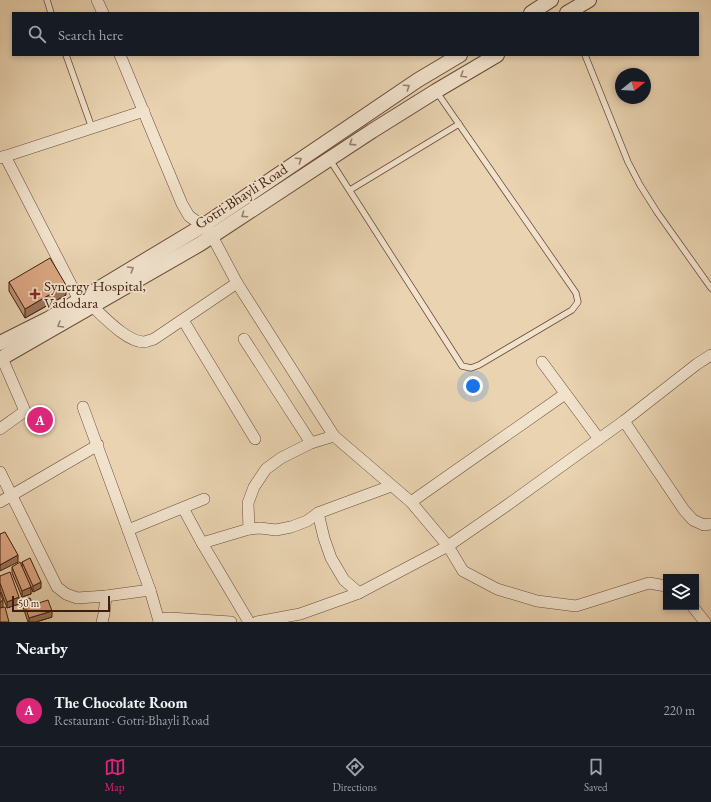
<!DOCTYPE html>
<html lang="en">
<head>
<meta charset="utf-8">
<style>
	body { margin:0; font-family:"EB Garamond",serif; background:#20242c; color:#f1f3f6 }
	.controls { position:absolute; right:12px; bottom:12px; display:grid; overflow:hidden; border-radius:0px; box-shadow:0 2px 6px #0003 }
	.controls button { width:36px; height:36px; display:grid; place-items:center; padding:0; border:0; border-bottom:1px solid #363941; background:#171b24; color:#f1f3f6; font:20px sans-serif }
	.compass { position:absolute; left:615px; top:68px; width:36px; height:36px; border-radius:50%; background:#171b24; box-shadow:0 2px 6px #0003; rotate:72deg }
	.scale { position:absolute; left:12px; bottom:10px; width:98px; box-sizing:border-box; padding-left:4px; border:2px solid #3f1d0f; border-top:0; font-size:11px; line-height:14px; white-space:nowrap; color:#3f1d0f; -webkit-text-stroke:3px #f1e2cc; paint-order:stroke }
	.you { position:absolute; left:473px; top:386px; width:14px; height:14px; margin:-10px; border:3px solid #fff; border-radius:50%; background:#1a73e8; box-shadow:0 0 0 6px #1a73e833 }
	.badge { display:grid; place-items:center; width:26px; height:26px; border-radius:50%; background:#db2777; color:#fff; font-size:13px; font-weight:700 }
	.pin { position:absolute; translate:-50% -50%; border:2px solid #fff; box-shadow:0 1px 4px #0006 }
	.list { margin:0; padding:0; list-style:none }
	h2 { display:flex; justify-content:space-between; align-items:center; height:52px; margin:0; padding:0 16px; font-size:17px }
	h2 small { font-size:13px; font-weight:400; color:#9ea1a6 }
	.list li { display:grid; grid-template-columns:26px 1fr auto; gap:12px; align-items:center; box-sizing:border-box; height:72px; padding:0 16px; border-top:1px solid #363941 }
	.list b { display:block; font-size:15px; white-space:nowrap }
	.list p { margin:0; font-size:13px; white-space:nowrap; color:#9ea1a6 }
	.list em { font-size:13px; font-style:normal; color:#9ea1a6 }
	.icon { flex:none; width:22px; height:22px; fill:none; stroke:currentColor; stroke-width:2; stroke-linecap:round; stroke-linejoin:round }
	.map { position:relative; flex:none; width:711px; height:622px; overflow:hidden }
	.search { position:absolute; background:#171b24; box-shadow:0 2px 6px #0003; left:12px; right:12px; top:12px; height:44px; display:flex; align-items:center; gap:10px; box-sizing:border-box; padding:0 14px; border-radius:0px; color:#9ea1a6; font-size:15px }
	.sheet { height:124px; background:#171b24 }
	nav { display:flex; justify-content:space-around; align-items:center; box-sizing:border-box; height:56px; border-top:1px solid #363941; background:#171b24; font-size:11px; color:#9ea1a6 }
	nav a { display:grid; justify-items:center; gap:2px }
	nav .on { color:#db2777 }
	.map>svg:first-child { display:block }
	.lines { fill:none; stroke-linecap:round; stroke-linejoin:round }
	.service-casing { stroke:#6a4a38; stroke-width:7 }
	.minor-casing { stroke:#6a4a38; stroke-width:12 }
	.tertiary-casing { stroke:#6a4a38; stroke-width:16 }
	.service { stroke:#f1e2cc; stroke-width:5.5 }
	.minor { stroke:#f1e2cc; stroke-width:11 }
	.tertiary { stroke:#f1e2cc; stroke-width:14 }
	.wall { fill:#bd9072; stroke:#3f1d0f }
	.shaded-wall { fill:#9a755c; stroke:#3f1d0f }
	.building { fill:#dca784; stroke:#3f1d0f }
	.oneway { stroke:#98806e }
	.poi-dot { fill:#8f2418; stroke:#f1e2cc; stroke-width:1.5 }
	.labels { text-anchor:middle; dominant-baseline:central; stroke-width:3.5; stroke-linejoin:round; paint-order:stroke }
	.street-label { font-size:15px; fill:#3f1d0f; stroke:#f1e2cc }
	.poi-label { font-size:15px; fill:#3f1d0f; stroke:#f1e2cc; text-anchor:start }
</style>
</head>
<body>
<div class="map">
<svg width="711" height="622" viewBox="0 0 711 622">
	<rect width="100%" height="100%" fill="#e9d3b1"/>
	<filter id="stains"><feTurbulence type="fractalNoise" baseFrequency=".005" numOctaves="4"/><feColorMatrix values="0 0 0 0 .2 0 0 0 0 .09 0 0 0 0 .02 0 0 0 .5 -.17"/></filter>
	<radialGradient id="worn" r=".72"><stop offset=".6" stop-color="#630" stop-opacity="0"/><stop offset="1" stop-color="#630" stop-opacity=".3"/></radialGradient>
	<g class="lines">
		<g class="service-casing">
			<g id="service">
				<polyline points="47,0 51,13"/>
				<polyline points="66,55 92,128"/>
				<polyline points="585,55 628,162 640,185 657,212 711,288"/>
				<polyline points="330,160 462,366 471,368 479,365 572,310 578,302 576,293 436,91"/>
				<polyline points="350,190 459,124"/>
			</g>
		</g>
		<g class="minor-casing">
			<g id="minor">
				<polyline points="97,0 103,13"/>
				<polyline points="120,55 182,204 189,216 196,221 204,225 212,236 237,283 334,436 411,502 448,546 463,571 497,589 537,601 576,606 649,583 666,586"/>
				<polyline points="5,156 79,300"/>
				<polyline points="0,158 144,111"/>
				<path d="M92,306C104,317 128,343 145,342C147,341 151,340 154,339L237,283"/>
				<polyline points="183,320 255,439"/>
				<polyline points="244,339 311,443"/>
				<polyline points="542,362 599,439"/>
				<polyline points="83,407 150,590 159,621"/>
				<polyline points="624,421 684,510 693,520 704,525 711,524"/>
				<polyline points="0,429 25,411 2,358"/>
				<polyline points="0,472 57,587 66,594 77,598 106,596 150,590"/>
				<polyline points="0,502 98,445"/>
				<polyline points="411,502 565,394"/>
				<polyline points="183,508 202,543 249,529 260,528 276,530 291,527 307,521 318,513 391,486"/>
				<polyline points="318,513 324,538 331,558 344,580 359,593"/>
				<polyline points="249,529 248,503 254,487 266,469 281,458 311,443 334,436"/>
				<polyline points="128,530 204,499"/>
				<polyline points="202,543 249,622"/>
				<polyline points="693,607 705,622"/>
				<polyline points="102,622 104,614 106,596"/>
				<path d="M159,622C161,618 166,618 170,618L231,622"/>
				<polyline points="257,622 300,614 359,593 448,546 506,506 624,421 697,364 711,355"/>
			</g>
		</g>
		<g class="tertiary-casing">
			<g id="tertiary">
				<polyline points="531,13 551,0"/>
				<polyline points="567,13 589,0"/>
				<polyline points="0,343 48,319 204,225 418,80 460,55"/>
				<polyline points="0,359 200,244 372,131 436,91 497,55"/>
			</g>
		</g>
		<use href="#service" class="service"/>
		<use href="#minor" class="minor"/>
		<use href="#tertiary" class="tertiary"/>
	</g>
	<g class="wall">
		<polygon points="9,282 66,295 25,318 9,291"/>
		<polygon points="22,562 41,588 33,592 30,585 31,594 22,597 12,573 12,567 22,567"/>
		<polygon points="0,576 19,604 7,608 0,589"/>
		<polygon points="23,600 33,605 52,617 36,622 28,622 23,607"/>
	</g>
	<g class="shaded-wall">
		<polygon points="66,285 66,295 25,318 25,309"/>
		<polygon points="18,555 18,562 0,571 0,565"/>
		<polygon points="41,582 41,588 33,592 33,586"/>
		<polygon points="31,587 31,594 22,597 22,591"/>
		<polygon points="19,597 19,604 7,608 7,602"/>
		<polygon points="3,600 3,607 0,608 0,602"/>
		<polygon points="52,611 52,617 36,622 29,622 29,618"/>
	</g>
	<g class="building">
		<polygon points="50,258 66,285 25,309 9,282"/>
		<polygon points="5,532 18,555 0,565 0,534"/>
		<polygon points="30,558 41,582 33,586 22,562"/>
		<polygon points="20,562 31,587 22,591 12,567"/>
		<polygon points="10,572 19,597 7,602 0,583 0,576"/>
		<polygon points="0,592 3,600 0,602"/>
		<polygon points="30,598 33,605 48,600 52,611 29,618 23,600"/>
		<polygon points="5,607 9,622 0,622 0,608"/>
	</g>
	<defs><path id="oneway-chevron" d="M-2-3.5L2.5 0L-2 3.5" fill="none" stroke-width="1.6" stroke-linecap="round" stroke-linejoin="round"/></defs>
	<g class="oneway">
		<use href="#oneway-chevron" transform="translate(463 75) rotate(149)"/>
		<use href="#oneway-chevron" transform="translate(407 87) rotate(-34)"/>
		<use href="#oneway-chevron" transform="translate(352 143) rotate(147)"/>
		<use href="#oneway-chevron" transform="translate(299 160) rotate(-34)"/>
		<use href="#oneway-chevron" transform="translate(244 215) rotate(146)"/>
		<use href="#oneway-chevron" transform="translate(131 269) rotate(-31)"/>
		<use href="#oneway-chevron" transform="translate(60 325) rotate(150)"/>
	</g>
	<path class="poi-dot" d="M33 288h4v4h4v4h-4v4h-4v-4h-4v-4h4z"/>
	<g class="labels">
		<g class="street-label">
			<text transform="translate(241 196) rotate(-33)">Gotri-Bhayli Road</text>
		</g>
		<g class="poi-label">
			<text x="44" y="285">Synergy Hospital,<tspan x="44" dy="17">Vadodara</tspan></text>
		</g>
	</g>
	<rect width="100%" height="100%" filter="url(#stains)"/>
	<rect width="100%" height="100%" fill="url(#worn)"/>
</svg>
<div class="controls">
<button><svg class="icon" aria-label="layers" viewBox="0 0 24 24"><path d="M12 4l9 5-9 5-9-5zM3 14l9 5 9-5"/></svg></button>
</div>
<svg class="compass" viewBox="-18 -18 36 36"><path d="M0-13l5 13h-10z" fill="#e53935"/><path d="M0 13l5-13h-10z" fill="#9ea1a6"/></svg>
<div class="scale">50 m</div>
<div class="you"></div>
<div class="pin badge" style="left:40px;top:420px">A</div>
<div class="search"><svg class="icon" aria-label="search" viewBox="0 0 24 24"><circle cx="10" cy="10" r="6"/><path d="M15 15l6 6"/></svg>Search here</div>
</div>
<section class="sheet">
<h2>Nearby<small></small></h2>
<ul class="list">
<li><span class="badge">A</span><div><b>The Chocolate Room</b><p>Restaurant · Gotri-Bhayli Road</p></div><em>220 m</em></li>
</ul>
</section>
<nav>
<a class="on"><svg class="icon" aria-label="map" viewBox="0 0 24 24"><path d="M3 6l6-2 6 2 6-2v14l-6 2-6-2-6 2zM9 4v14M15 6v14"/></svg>Map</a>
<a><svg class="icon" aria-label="directions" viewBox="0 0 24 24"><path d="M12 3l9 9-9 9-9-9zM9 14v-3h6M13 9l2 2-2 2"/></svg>Directions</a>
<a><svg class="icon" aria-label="saved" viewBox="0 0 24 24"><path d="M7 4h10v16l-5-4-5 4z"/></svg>Saved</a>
</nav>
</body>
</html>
